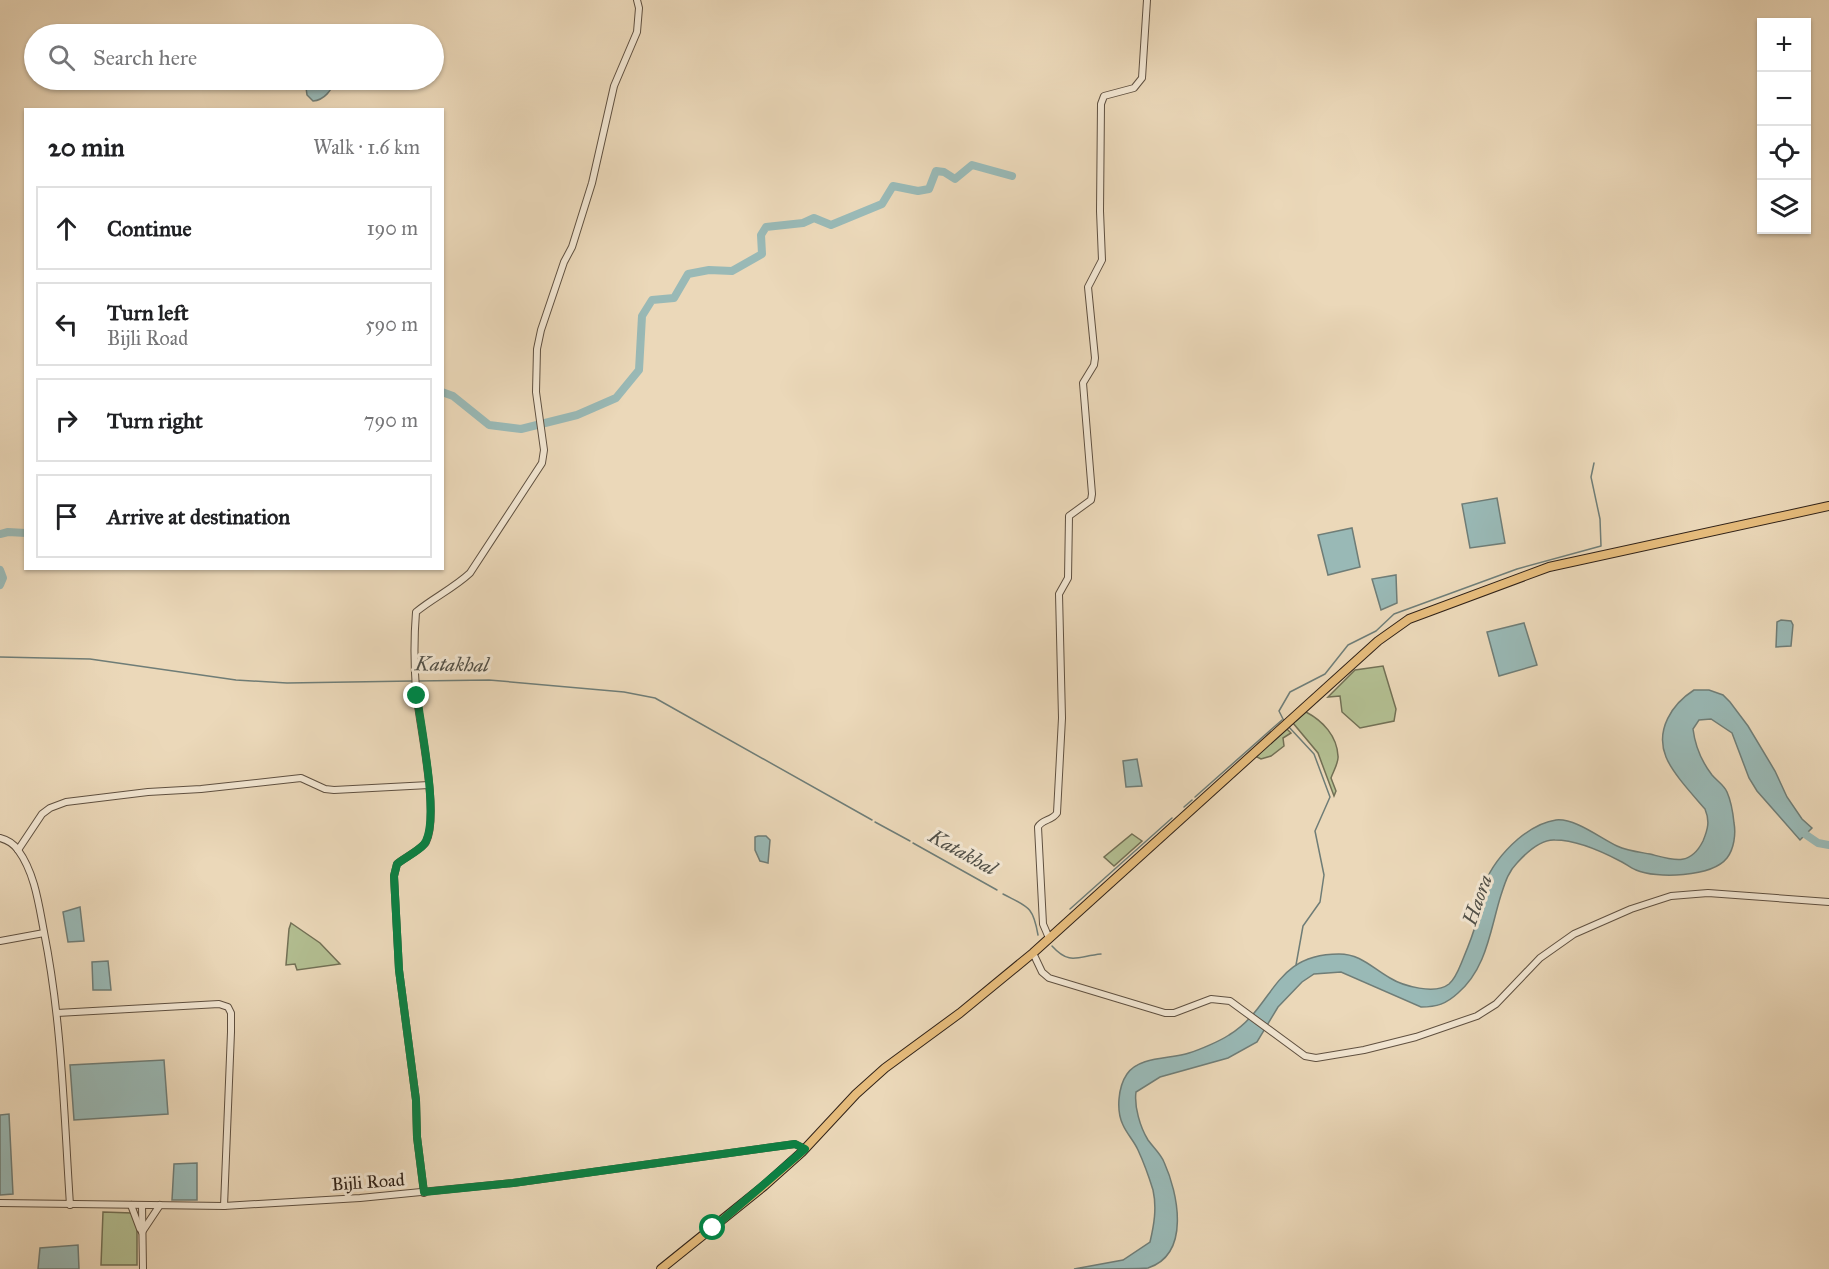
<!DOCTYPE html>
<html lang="en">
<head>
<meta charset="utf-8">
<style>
	body { margin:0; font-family:"IM FELL Great Primer",serif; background:#f2f2f2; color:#202124 }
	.controls { position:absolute; right:18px; top:18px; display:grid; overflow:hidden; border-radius:0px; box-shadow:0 2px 4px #0004 }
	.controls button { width:54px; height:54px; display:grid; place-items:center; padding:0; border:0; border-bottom:2px solid #e0e0e0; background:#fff; color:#202124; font:30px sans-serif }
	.stop { position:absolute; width:18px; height:18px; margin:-14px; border:4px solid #0b8043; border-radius:50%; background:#fff }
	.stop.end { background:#0b8043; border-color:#fff; box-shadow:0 2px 6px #0008 }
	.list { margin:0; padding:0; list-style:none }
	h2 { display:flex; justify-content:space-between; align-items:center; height:78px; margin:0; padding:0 24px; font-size:26px }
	h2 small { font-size:20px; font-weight:400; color:#757577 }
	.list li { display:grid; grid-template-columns:39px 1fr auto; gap:18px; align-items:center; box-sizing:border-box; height:84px; margin:0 12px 12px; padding:0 12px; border:2px solid #e0e0e0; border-radius:0px }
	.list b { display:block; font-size:22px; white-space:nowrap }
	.list p { margin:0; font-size:20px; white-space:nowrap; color:#757577 }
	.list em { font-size:20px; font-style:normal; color:#757577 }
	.icon { flex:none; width:33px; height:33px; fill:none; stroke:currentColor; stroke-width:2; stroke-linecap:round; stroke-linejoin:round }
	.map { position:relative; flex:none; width:1829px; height:1269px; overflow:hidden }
	.search { position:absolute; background:#fff; box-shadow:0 2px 4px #0004; left:24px; top:24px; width:420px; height:66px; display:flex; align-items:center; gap:15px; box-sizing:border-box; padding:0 21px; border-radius:33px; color:#757577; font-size:22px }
	.panel { position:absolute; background:#fff; box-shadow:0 2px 4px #0004; left:24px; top:108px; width:420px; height:462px; border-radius:0px }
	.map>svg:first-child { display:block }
	.green { fill:#b3bf92; stroke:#727055; stroke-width:1.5 }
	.water { fill:#99b9b6; stroke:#6f7d77; stroke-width:1.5 }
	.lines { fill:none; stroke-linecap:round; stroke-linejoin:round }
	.stream { stroke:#6f7d77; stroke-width:1.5 }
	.river { stroke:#99b9b6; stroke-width:8 }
	.tertiary-casing { stroke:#5f5040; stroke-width:8 }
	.primary-casing { stroke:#302218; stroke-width:10 }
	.tertiary { stroke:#f2e6d2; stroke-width:6 }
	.primary { stroke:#e6bc7c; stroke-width:8 }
	.route { stroke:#0b8043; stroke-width:8 }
	.labels { text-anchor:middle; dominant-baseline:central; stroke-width:6; stroke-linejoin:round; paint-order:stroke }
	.street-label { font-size:18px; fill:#302218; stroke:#f2e6d2 }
	.water-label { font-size:20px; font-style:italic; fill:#504f47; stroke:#f2e6d2 }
</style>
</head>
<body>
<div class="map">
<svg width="1829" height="1269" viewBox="0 0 1829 1269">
	<rect width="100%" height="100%" fill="#ebd8b9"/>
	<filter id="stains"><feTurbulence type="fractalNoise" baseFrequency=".00333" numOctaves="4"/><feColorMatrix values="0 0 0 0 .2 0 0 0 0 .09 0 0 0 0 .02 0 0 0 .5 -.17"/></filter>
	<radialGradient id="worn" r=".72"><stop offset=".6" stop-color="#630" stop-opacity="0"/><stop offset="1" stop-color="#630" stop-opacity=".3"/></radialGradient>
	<g class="green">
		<polygon points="1383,666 1396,709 1394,721 1360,728 1342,712 1340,696 1328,697 1355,670"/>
		<path d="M1306,712C1323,721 1337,736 1338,756C1339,762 1333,772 1331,778L1336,791L1334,796L1318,753L1293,723Z"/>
		<polygon points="1285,727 1291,733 1283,738 1284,746 1271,756 1261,759 1253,755"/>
		<polygon points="1132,834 1142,841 1114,866 1104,857"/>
		<polygon points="291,923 320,943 340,964 297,970 295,964 286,965 289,929"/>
		<polygon points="103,1212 132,1213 137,1222 137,1265 101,1265"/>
	</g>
	<g class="water">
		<path d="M305,80H336C331,90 325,100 313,101L307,95Z"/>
		<polygon points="1497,498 1505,543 1470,548 1462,504"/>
		<polygon points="1352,528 1360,567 1328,575 1318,535"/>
		<polygon points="1396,575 1397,603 1381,610 1372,579"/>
		<polygon points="1781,620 1791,621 1793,625 1791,646 1776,647 1777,622"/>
		<polygon points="1524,623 1537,665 1499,676 1487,632"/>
		<path d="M1694,690H1709L1723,695L1730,702L1748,726L1775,771L1787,797L1802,819L1812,828L1800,840L1757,791L1749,778L1732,733L1711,719L1699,720L1693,729C1695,745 1702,762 1712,775C1717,781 1724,785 1727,792C1731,801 1733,813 1734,823C1736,834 1734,849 1727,858C1712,877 1656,879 1636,870C1630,868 1625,863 1620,861C1601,851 1576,840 1555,840C1541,839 1526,853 1517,863C1508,872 1505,883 1501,895C1490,930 1487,968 1458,993C1446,1004 1437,1007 1421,1007L1341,972L1314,974L1302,982L1278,1007L1257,1042L1228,1058L1160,1077L1136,1092C1134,1106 1140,1127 1148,1140C1153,1147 1161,1154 1164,1162C1178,1193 1191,1254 1148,1268C1135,1269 1090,1269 1074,1269L1123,1260L1150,1242C1154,1225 1157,1208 1153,1190C1149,1177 1144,1163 1138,1150C1134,1141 1127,1134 1123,1125C1116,1111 1118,1087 1127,1074C1139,1056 1171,1059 1189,1053C1199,1050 1220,1041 1229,1035C1275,1007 1272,954 1339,954C1361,954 1372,968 1390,978C1403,986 1435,995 1449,984C1456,978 1460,966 1463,959C1468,947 1473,935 1476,923C1480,911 1480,897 1484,885C1491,867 1503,852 1518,839C1529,830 1541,822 1556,820C1575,818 1600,838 1617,846C1628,851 1639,852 1650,854C1673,860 1690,867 1703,841C1708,829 1710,821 1705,809C1693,795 1673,774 1666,757C1655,730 1672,704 1694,690Z"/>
		<polygon points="1137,759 1142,786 1126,787 1123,761"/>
		<polygon points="758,836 766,836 770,840 768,863 760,861 755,850 755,837"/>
		<polygon points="80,907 84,941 68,942 63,912"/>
		<polygon points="108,961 111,990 93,990 92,962"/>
		<polygon points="164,1060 168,1114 74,1120 70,1065"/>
		<polygon points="9,1114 13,1194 0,1195 0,1115"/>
		<polygon points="197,1163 197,1200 172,1200 174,1164"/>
		<polygon points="78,1245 79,1269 38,1269 40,1248"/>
	</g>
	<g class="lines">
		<g class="stream">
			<polyline points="0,657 90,659 236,680 287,683 413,681"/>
			<polyline points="418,681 489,680 624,692 655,698 872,820"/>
			<polyline points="1285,723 1279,711 1290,692 1325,674 1348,645 1376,631 1394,614 1517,569 1601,546 1600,519 1591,477 1594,463"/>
			<polyline points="1288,726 1314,754 1330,797 1315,831 1324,875 1320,902 1303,926 1296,965"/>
			<polyline points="1195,797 1282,720"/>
			<polyline points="1184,807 1192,800"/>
			<polyline points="875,822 910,841"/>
			<polyline points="913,843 997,890"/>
			<path d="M1003,894C1028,907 1033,906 1038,935"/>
			<polyline points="1070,909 1172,818"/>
			<path d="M1052,946C1070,966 1078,956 1101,954"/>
		</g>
		<g class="river">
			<polyline points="442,392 453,396 489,425 521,429 577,415 616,398 639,370 642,316 652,300 674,298 688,274 709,270 732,271 762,254 761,235 766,227 803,223 814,218 831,225 882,204 893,186 918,191 929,189 936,171 944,172 955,179 972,165 1012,176"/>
			<polyline points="0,534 8,532 26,533"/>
			<polyline points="0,570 3,578 0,585"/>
			<polyline points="1799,830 1818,843 1829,845"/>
		</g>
		<g class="tertiary-casing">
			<g id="tertiary">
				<path d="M0,838C8,840 13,843 18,850C35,873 39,906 44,932C62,1022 64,1114 70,1205"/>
				<polyline points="18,850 42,814 50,808 66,802 148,792 201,789 301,778 325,789 334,790 429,785"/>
				<path d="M1049,938L1043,924L1038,827C1042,819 1052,821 1057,813L1062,718L1059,594L1068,578L1069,516L1091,500L1092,494L1083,383L1094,365L1095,358L1088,287L1102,260L1100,211L1101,104L1104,96L1134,88L1142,78L1147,0"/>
				<polyline points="0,941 44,933"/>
				<polyline points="1033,953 1042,972 1049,978 1165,1013 1174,1013 1211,999 1230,1001 1305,1056 1316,1058 1364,1050 1416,1037 1477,1016 1496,1004 1540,958 1574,934 1631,909 1671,896 1708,893 1829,902"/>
				<polyline points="57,1013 219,1004 228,1007 231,1013 231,1032 224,1206"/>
				<path d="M424,1193L417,1137L416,1100L399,970L394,876L397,864C404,858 422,849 426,842C440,814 419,724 416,690C414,664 414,637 416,612C433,598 454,588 470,573L542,463L544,450L536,392L537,349L541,330L564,262L572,247L592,183L614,86L637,32L639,8L637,0"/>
				<polyline points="0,1203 224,1206 360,1198 513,1183 795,1144 805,1149"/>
				<polyline points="131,1205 140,1229"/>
				<polyline points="142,1205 143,1269"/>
				<polyline points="142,1232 160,1205"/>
			</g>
		</g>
		<g class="primary-casing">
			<polyline id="primary" points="661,1269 764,1186 802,1152 856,1094 885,1068 960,1013 1033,953 1378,641 1409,619 1549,567 1829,506"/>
		</g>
		<use href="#tertiary" class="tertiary"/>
		<use href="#primary" class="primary"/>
	</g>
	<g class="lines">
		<path class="route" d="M417,696C421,728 439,815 426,841C423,849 404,858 397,864L394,876L399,970L416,1100L417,1137L424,1192L513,1183L795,1144L805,1149L713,1228"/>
	</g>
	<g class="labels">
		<g class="street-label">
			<text transform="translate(368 1182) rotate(-4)">Bijli Road</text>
		</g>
		<g class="water-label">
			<text transform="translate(452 664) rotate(1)">Katakhal</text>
			<text transform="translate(963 852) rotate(29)">Katakhal</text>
			<text transform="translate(1477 900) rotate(-71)">Haora</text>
		</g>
	</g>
	<rect width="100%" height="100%" filter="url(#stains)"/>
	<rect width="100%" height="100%" fill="url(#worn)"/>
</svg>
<div class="controls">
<button>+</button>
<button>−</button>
<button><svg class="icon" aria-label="locate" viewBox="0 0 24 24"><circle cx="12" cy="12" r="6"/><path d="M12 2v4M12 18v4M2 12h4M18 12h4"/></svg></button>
<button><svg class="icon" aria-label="layers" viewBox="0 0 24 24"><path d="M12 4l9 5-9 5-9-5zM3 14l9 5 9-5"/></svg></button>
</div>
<div class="stop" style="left:713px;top:1228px"></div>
<div class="stop end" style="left:417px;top:696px"></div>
<div class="search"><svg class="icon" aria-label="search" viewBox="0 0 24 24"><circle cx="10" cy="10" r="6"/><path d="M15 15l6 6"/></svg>Search here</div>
<section class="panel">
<h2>20 min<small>Walk · 1.6 km</small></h2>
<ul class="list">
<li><svg class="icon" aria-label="ahead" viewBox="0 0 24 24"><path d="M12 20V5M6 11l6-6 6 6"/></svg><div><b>Continue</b></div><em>190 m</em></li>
<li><svg class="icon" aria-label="left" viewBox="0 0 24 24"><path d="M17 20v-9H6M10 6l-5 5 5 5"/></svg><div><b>Turn left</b><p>Bijli Road</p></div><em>590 m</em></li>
<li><svg class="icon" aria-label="right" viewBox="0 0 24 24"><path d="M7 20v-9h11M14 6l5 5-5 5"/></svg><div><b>Turn right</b></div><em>790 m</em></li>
<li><svg class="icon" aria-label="arrive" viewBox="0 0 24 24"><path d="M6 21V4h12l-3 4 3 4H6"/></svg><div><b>Arrive at destination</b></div></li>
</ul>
</section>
</div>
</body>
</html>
